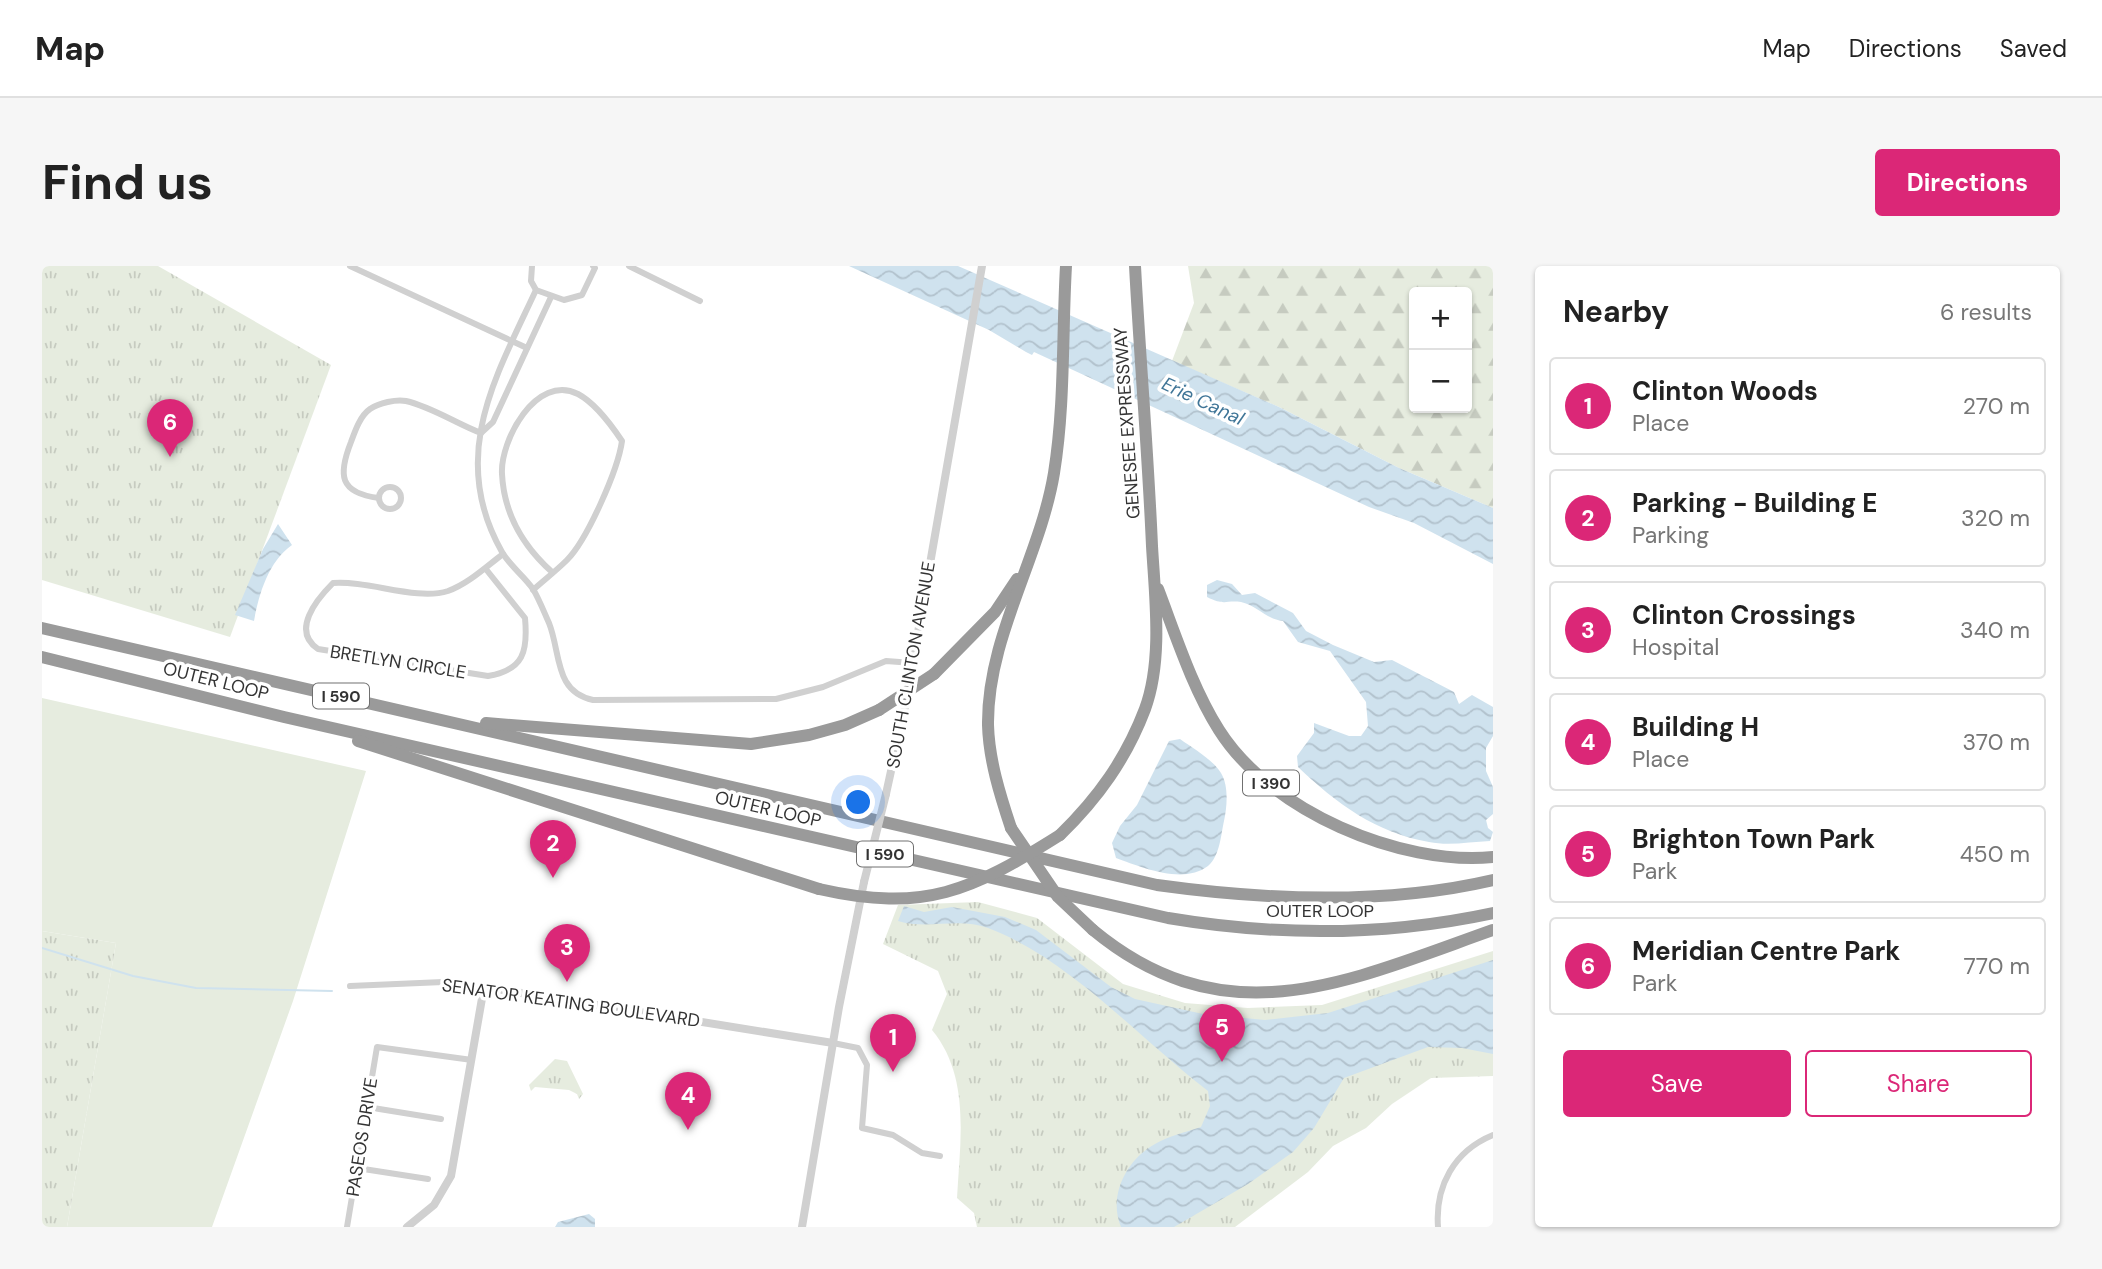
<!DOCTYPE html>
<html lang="en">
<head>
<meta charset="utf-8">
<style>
	body { margin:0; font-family:"DM Sans",sans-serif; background:#f6f6f6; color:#222 }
	.controls { position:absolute; right:21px; top:21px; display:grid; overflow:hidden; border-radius:7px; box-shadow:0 2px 5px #0004 }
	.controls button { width:63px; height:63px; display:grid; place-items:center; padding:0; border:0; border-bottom:2px solid #e0e0e0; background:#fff; color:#222; font:35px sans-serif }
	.you { position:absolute; left:817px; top:537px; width:24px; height:24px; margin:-18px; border:5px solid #fff; border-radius:50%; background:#1a73e8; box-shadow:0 0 0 10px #1a73e833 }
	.badge { display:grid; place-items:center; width:46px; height:46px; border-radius:50%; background:#db2777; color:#fff; font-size:23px; font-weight:700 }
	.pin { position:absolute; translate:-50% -58px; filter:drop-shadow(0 2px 4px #0008) }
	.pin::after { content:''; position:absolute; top:37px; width:24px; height:21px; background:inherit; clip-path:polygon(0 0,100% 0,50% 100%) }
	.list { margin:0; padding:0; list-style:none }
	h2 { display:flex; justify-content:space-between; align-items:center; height:91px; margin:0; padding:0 28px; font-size:30px }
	h2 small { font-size:23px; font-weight:400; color:#767676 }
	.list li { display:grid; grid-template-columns:46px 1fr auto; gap:21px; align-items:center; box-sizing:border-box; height:98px; margin:0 14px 14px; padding:0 14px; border:2px solid #e0e0e0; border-radius:7px }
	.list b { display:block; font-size:26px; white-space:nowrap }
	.list p { margin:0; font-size:23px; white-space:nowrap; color:#767676 }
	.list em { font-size:23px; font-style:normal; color:#767676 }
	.actions { display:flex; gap:14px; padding:21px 28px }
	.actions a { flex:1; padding:16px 0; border:2px solid #db2777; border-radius:7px; text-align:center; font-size:24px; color:#db2777 }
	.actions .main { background:#db2777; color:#fff }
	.map { position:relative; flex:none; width:1451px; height:961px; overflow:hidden; border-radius:7px }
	header { display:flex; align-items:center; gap:42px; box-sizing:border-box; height:98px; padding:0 35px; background:#fff; border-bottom:2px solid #e0e0e0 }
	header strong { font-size:33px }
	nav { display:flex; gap:38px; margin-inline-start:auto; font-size:24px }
	.intro { display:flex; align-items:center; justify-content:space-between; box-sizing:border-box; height:168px; padding:0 42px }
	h1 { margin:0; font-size:49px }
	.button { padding:18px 32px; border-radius:7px; background:#db2777; color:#fff; font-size:24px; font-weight:700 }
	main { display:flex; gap:42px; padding:0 42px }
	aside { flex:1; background:#fff; border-radius:7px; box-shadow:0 2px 5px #0004 }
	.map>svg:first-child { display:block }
	.green { fill:#e6ecdf }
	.forest { fill:url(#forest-firs); fill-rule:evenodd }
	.park { fill:url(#park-tufts) }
	.water { fill:url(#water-waves) }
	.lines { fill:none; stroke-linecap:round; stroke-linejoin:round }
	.stream { stroke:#cfe2ee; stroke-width:2 }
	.minor { stroke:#d0d0d0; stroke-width:6 }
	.tertiary { stroke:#d0d0d0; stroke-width:8 }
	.motorway { stroke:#9a9a9a; stroke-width:12 }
	.tertiary-bridge { stroke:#d0d0d0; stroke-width:8 }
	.motorway-bridge { stroke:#9a9a9a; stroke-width:12 }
	.labels { text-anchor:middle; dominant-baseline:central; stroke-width:7; stroke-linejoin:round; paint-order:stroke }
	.shield { fill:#fff; stroke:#707070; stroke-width:2 }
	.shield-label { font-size:16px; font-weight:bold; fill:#333 }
	.street-label { font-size:18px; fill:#333; stroke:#fff }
	.water-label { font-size:19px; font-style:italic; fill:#3f7597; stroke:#fff }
</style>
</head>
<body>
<header>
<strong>Map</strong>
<nav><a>Map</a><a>Directions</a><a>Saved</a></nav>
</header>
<div class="intro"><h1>Find us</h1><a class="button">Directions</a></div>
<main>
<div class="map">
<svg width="1451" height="961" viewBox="0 0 1451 961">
	<defs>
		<pattern id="forest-firs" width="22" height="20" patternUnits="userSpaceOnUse" patternTransform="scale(1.75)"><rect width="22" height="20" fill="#e6ecdf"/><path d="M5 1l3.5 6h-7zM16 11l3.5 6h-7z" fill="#c6cbc0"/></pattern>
		<pattern id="park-tufts" width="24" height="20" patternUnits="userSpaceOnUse" patternTransform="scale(1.75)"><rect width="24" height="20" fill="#e6ecdf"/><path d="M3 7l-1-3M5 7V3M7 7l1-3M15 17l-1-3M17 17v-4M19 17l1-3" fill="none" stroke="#c6cbc0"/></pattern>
		<pattern id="water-waves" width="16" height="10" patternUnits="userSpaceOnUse" patternTransform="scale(1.75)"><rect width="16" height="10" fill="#cfe2ee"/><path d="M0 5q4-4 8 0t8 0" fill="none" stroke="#b2c2cd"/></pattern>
	</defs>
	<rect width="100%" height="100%" fill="#fff"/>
	<polygon class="green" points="0,432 324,505 251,735 170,961 25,961 74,677 0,665"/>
	<path class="forest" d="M1146,0H1451V242L1357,202L1237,141L1130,95L1152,37ZM1372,26H1425V142H1372Z"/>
	<g class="park">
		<polygon points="0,0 116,0 289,99 188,371 0,314"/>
		<path d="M936,636L995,652L1081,718L1143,737L1206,742L1280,739L1451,685V810L1389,812L1350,838L1324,862L1291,880L1266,906L1193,961H935L932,947L915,932C918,876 929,811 890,764L905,728L896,705L841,678L856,639Z"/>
		<polygon points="0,665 74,677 25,961 0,961"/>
		<polygon points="513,793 525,795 541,828 537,833 535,828 527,824 493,821 489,825 487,819"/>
	</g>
	<g class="water">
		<polygon points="807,0 916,0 1237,141 1357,202 1451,242 1451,298 1372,257 1327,241 992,86 990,89 984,86 947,64"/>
		<path d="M236,258L250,279C227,295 217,327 212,355L193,349L221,283Z"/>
		<path d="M1175,314L1190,318L1200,329L1213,327L1251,347L1264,365L1291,379L1332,396L1350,394L1412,426L1417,438L1430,429L1451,441V470L1444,482V505L1451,521V548L1444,554L1446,562L1451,566L1448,575C1428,576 1406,580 1387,576C1334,567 1294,537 1256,501L1255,490L1272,467V457L1307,470H1319L1326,460L1324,436L1288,385L1256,376L1241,355C1224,353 1214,339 1199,336C1183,334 1183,340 1165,331V319Z"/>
		<path d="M1138,473C1152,483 1170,493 1179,507C1187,520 1185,541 1182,555C1179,568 1178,590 1166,600C1141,619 1099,601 1074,592L1070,577L1078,560L1095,539L1127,475Z"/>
		<path d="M862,640L882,646L910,641L963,651L994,664L1069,721L1093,733L1161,748L1223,754L1286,747L1451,694V788L1420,782L1386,781L1302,812L1272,862L1251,886L1206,918L1132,961H1079C1066,930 1084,894 1113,878C1126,870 1144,866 1159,861L1168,840L1166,825C1098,773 1026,692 946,662C917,651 885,664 856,655Z"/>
		<polygon points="547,948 553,953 553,961 513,961 516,956"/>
	</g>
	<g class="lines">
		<polyline class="stream" points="0,682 91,710 154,722 290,725"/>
		<g class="minor">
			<polyline points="308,0 485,82"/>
			<polyline points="490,0 489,15 494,24 522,34 540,29 553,2 551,0"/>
			<polyline points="587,0 658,35"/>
			<path d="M494,24C453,112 406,191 460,286C468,300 482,310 491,323C497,333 502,346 507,357C519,387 512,426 551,434L734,433L781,421L844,395L871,397"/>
			<polyline points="439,167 451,156 509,31"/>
			<circle cx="348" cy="232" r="11"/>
			<path d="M337,232C297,227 296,209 309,176C313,165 318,150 328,143C337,137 354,133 364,135C390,141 415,158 439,167"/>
			<path d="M443,302L483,352C486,385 482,404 446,410L276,383C249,365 274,334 291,317C326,314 374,335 406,325C426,318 445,300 461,288"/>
			<path d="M491,324C502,314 514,305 525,294C545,274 576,204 580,175C570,160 553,137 536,128C494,107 458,175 460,208C462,248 481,280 510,306"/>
			<polyline points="308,720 401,716 442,721"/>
			<polyline points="791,777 816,782 825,799 820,862 851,869 880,887 898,890"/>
			<polyline points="325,841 399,853"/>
			<polyline points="315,902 386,913"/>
			<polyline points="305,961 335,781 430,794"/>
			<path d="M1396,961C1393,920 1412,885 1451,869"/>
		</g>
		<g class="tertiary">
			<polyline points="844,528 863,441 940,0"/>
			<polyline points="365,961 392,939 409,910 442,721 791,777"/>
			<polyline points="760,961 797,741 822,616"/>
		</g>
		<g class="motorway">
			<path d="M1116,323C1134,370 1150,421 1177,464C1228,545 1358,600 1451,591"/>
			<path d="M0,362L1115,619C1223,634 1344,639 1451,614"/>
			<path d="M0,391L242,451L1126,652C1233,670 1344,670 1451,647"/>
			<polyline points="892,408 953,346 975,313"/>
			<polyline points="444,457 709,478 767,469 803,459 837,444"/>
			<polyline points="316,475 777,623"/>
			<path d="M969,562C958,529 947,494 946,459C945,371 998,292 1012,207C1023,139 1020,69 1024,0"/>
			<path d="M1018,569C1056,532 1084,493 1103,443C1121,394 1113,332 1110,280C1106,187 1098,93 1093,0"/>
			<path d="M1051,664C1185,775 1309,714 1451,664"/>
		</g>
		<polyline class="tertiary-bridge" points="822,616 844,528"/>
		<g class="motorway-bridge">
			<polyline points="837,444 892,408"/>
			<polyline points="969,562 1016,631 1051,664"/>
			<path d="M777,623C883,647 929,625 1018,569"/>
		</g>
	</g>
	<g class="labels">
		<g class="shield">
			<rect x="271" y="417.5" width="56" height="25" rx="5"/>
			<rect x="1201" y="504.5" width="56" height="25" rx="5"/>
			<rect x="815" y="575.5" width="56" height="25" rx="5"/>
		</g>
		<g class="shield-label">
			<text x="299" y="430">I 590</text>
			<text x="1229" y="517">I 390</text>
			<text x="843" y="588">I 590</text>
		</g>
		<g class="street-label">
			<text transform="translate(1085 157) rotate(-94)">GENESEE EXPRESSWAY</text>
			<text transform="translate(356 396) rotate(9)">BRETLYN CIRCLE</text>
			<text transform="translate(869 399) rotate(-80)">SOUTH CLINTON AVENUE</text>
			<text transform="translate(174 415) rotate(14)">OUTER LOOP</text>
			<text transform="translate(726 543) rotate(13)">OUTER LOOP</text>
			<text x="1278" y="645">OUTER LOOP</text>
			<text transform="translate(529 737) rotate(8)">SENATOR KEATING BOULEVARD</text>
			<text transform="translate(320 871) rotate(-81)">PASEOS DRIVE</text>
		</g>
		<g class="water-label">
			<text transform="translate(1161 135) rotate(25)">Erie Canal</text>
		</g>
	</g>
</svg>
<div class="controls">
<button>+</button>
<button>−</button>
</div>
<div class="you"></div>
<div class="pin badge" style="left:851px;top:806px">1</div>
<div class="pin badge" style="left:511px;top:612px">2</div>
<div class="pin badge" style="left:525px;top:716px">3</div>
<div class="pin badge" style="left:646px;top:864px">4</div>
<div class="pin badge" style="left:1180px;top:796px">5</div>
<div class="pin badge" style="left:128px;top:191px">6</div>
</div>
<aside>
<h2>Nearby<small>6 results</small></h2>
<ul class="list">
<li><span class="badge">1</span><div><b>Clinton Woods</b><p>Place</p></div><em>270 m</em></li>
<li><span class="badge">2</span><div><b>Parking - Building E</b><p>Parking</p></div><em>320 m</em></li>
<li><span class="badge">3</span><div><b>Clinton Crossings</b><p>Hospital</p></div><em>340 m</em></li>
<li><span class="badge">4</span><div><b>Building H</b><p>Place</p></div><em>370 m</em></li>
<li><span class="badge">5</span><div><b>Brighton Town Park</b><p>Park</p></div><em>450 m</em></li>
<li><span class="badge">6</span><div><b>Meridian Centre Park</b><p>Park</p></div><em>770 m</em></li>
</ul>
<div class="actions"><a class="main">Save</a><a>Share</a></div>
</aside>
</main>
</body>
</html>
